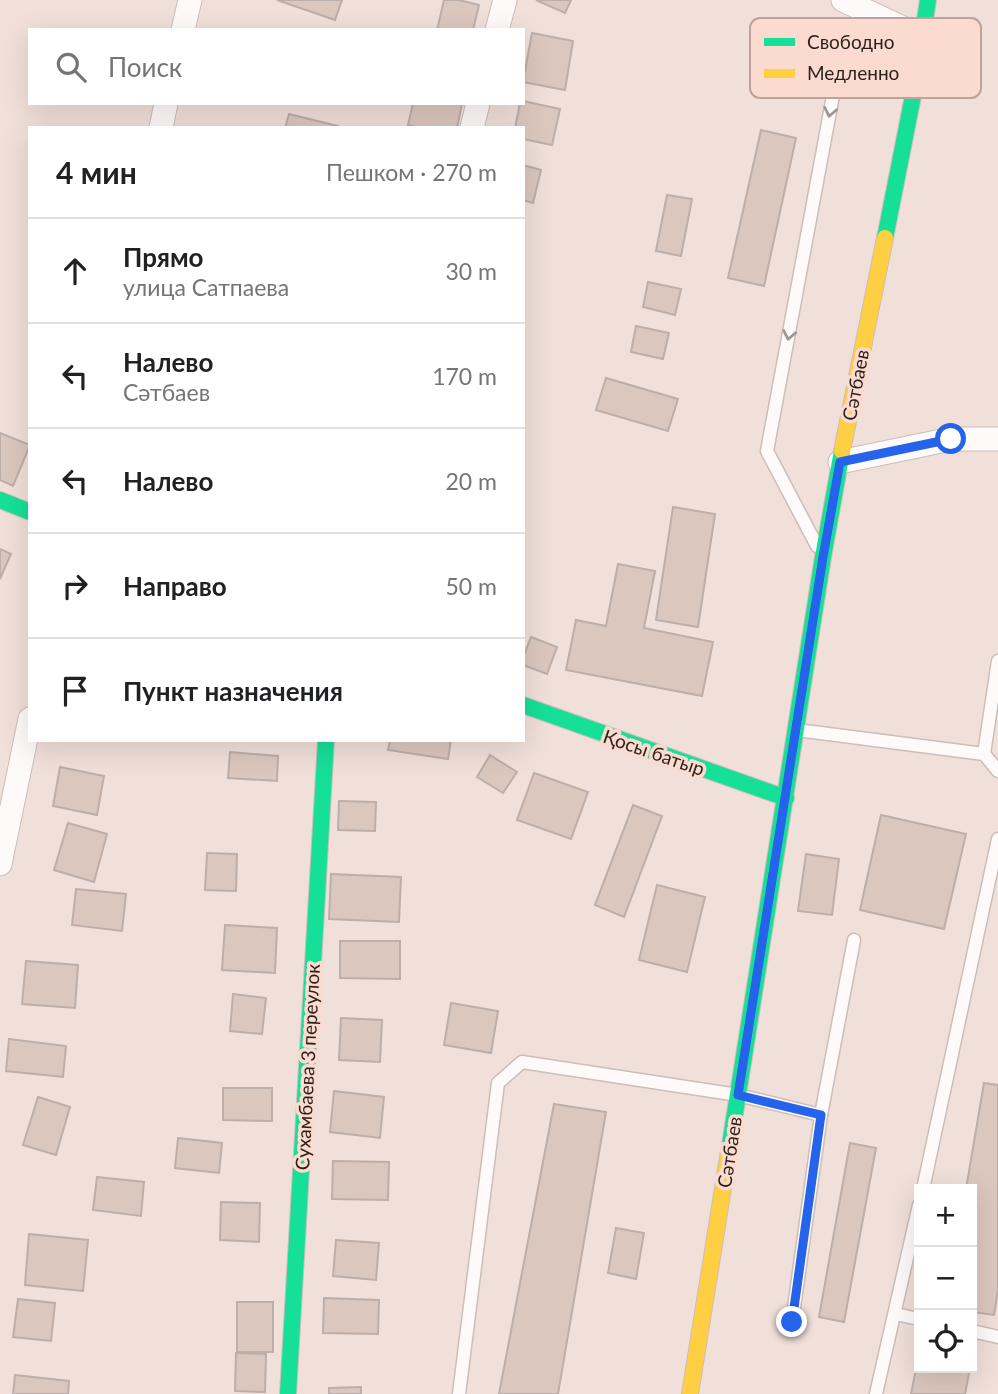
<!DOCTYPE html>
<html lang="ru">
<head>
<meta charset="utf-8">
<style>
	body { margin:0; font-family:Lato,sans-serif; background:#f2f2f2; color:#202124 }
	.controls { position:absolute; right:21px; bottom:21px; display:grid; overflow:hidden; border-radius:0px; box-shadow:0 7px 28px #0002 }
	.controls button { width:63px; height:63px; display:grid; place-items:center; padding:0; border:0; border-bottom:2px solid #e0e0e0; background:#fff; color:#202124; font:35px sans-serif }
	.stop { position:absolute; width:21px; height:21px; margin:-16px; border:5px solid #2563eb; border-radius:50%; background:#fff }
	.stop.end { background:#2563eb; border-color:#fff; box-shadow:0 2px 7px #0008 }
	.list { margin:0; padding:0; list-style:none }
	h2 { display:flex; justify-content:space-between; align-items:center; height:91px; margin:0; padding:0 28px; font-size:30px }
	h2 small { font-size:23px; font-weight:400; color:#757577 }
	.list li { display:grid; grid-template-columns:46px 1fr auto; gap:21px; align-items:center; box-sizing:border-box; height:105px; padding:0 28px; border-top:2px solid #e0e0e0 }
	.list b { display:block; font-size:26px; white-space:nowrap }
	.list p { margin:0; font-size:23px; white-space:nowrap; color:#757577 }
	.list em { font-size:23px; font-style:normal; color:#757577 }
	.icon { flex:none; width:38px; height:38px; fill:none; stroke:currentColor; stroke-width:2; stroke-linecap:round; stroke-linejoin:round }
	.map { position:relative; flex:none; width:998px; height:1394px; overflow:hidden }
	.search { position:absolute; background:#fff; box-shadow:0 7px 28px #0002; left:28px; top:28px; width:497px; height:77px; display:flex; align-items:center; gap:18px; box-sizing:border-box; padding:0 24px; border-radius:0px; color:#757577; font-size:26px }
	.panel { position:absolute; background:#fff; box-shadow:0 7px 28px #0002; left:28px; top:126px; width:497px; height:616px; border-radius:0px }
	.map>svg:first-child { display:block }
	.building { fill:#dcc7be; stroke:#bcaeaa; stroke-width:2 }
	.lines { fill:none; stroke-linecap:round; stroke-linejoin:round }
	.lane-casing { stroke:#ccbeb9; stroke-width:15 }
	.street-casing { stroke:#ccbeb9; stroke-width:25 }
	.fast-casing { stroke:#ccbeb9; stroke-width:18 }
	.slow-casing { stroke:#ccbeb9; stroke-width:18 }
	.lane { stroke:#fdfaf9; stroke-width:12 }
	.street { stroke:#fdfaf9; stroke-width:23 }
	.fast { stroke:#16e098; stroke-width:16 }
	.slow { stroke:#ffcf43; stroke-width:16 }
	.oneway { stroke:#9e9795 }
	.route { stroke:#2563eb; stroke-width:9 }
	.labels { text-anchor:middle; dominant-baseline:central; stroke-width:7; stroke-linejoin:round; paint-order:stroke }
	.street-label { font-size:19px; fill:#2a1f1a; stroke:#fbdacf }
	.key { fill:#fbdacf; stroke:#bca299; stroke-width:2 }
	.key-label { font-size:19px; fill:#2a1f1a }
</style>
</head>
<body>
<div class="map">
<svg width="998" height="1394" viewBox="0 0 998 1394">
	<rect width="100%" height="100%" fill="#f1dfd9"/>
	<g class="building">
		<polygon points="277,0 342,0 335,20"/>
		<polygon points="444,0 459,0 479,5 473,30 437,30"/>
		<polygon points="536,0 571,0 565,13"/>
		<polygon points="532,33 573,41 565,90 523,82"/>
		<polygon points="523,101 560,109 552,145 523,139 523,128 515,128 520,103 523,103"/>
		<polygon points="413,103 462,103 457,128 421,128 408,125"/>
		<polygon points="289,114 338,126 338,128 285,128"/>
		<polygon points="761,130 796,138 764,286 728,278"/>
		<polygon points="523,165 541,170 533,203 523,200"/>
		<polygon points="667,195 692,199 681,256 656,251"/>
		<polygon points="648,282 681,289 675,315 643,307"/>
		<polygon points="636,326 669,333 663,359 631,352"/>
		<polygon points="606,378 678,399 668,431 596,410"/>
		<polygon points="0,433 30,445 13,486 0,480"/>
		<polygon points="673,507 715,514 698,627 656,620"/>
		<polygon points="0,549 11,554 0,579"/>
		<polygon points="618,564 655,571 644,628 713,642 702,696 566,670 576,620 606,626"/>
		<polygon points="531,637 557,647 547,674 523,665 523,658"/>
		<polygon points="390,740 451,740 448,759 388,750"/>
		<polygon points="230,752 278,756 277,781 228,778"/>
		<polygon points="490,755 517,772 503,793 477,777"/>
		<polygon points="60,767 104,776 97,815 53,806"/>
		<polygon points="534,773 588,792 571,839 517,820"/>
		<polygon points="339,801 376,802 375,831 338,830"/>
		<polygon points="633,805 662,816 624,917 595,905"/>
		<polygon points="881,815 966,834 944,929 860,910"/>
		<polygon points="68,823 107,834 94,882 54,870"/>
		<polygon points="207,853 237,854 236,891 205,890"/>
		<polygon points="806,854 839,859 832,915 798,911"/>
		<polygon points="331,874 401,877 399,922 329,919"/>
		<polygon points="657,885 705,897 687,972 639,960"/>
		<polygon points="76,889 126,894 122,931 72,925"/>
		<polygon points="225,925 277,928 275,973 222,970"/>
		<polygon points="340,941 400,941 400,979 340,978"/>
		<polygon points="26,961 78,965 75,1008 22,1004"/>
		<polygon points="233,994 266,998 262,1034 230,1031"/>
		<polygon points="451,1003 498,1011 491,1053 444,1045"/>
		<polygon points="341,1018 382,1020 380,1062 339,1060"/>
		<polygon points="9,1039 66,1046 63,1077 6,1071"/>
		<polygon points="984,1083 998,1085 998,1290 994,1315 972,1312 972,1189 966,1189"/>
		<polygon points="223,1088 272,1088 272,1121 223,1120"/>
		<polygon points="334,1091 384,1097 380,1138 330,1132"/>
		<polygon points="38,1097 70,1107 56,1155 23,1145"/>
		<polygon points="554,1104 606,1112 558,1394 499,1394"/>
		<polygon points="178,1138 222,1143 219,1173 175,1168"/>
		<polygon points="850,1143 876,1148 844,1322 819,1317"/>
		<polygon points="333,1161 389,1162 388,1200 332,1199"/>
		<polygon points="97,1177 144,1182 141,1216 93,1210"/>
		<polygon points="221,1202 260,1203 259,1242 220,1240"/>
		<polygon points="616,1228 644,1233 636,1279 608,1273"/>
		<polygon points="29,1234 88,1240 83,1291 25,1285"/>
		<polygon points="336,1240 379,1243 376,1280 333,1276"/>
		<polygon points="324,1298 379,1300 378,1334 323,1333"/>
		<polygon points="18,1299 55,1303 51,1341 13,1337"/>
		<rect x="237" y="1302" width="36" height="50"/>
		<polygon points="236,1353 266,1354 265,1392 235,1391"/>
		<polygon points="919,1354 919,1368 970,1368 965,1394 911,1394"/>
		<polygon points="15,1375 69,1381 68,1394 13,1394"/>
		<polygon points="361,1387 361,1394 329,1394 329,1388"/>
	</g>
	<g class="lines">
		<g class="lane-casing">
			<g id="lane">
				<polyline points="817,546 767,451 837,74 914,91"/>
				<polyline points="797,730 984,754 998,771"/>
				<polyline points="984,754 998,661"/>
				<polyline points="923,1189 998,839"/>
				<polyline points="895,1314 919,1319"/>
				<polyline points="792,1322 821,1115"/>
				<polyline points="972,1331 998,1337"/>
				<polyline points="459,1394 498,1083 522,1062 738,1095 821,1115 854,940"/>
				<polyline points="876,1394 919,1205"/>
			</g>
		</g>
		<g class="street-casing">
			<g id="street">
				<polyline points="843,0 922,37"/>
				<polyline points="183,30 190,0"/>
				<polyline points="497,30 505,0"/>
				<polyline points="161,128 166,103"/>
				<polyline points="472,128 478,103"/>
				<polyline points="840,462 951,439 998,439"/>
				<polyline points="0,864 30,719"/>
			</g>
		</g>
		<g class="fast-casing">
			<g id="fast">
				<polyline points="885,238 914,91 928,0"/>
				<polyline points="0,500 30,512"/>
				<polyline points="523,705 786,798"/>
				<polyline points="729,1151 823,557 842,451"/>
				<polyline points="288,1394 326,740"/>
			</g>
		</g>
		<g class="slow-casing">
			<g id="slow">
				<polyline points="842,451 885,238"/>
				<polyline points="690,1394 729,1151"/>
			</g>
		</g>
		<use href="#lane" class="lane"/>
		<use href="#street" class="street"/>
		<use href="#fast" class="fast"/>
		<use href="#slow" class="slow"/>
	</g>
	<defs><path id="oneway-chevron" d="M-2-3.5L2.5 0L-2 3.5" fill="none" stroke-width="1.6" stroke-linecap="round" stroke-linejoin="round" transform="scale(1.75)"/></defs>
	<g class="oneway">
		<use href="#oneway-chevron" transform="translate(830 112) rotate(101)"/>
		<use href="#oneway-chevron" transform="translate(789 335) rotate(101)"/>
	</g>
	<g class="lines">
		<polyline class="route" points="792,1322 821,1115 738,1095 823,557 840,462 951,439"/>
	</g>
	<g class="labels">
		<g class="street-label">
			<text transform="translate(855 385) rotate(-79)">Сәтбаев</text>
			<text transform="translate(654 752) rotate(19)">Қосы батыр</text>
			<text transform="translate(307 1067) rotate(-87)">Сухамбаева 3 переулок</text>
			<text transform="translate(729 1152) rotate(-81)">Сәтбаев</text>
		</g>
	</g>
	<rect x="750" y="18" width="231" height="80" rx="10" class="key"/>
	<rect x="764" y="38" width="31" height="8" fill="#16e098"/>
	<rect x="764" y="69" width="31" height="9" fill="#ffcf43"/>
	<g class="key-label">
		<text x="807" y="49">Свободно</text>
		<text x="807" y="80">Медленно</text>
	</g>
</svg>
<div class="controls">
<button>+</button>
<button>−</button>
<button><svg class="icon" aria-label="locate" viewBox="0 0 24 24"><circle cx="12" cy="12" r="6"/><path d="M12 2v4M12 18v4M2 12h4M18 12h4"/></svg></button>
</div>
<div class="stop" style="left:951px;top:439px"></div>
<div class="stop end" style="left:792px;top:1322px"></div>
<div class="search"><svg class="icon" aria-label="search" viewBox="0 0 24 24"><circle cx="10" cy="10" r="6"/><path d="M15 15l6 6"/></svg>Поиск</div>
<section class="panel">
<h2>4 мин<small>Пешком · 270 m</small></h2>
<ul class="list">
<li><svg class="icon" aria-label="ahead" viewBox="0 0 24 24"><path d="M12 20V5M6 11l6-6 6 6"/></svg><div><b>Прямо</b><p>улица Сатпаева</p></div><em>30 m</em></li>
<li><svg class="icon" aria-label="left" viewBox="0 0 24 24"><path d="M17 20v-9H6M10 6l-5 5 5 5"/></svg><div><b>Налево</b><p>Сәтбаев</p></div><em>170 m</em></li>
<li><svg class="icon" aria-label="left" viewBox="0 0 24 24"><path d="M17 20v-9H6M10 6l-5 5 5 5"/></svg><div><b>Налево</b></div><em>20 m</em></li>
<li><svg class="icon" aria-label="right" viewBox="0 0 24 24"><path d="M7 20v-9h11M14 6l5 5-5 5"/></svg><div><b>Направо</b></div><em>50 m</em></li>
<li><svg class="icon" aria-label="arrive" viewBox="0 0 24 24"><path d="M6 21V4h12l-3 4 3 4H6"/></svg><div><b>Пункт назначения</b></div></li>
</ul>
</section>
</div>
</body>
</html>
